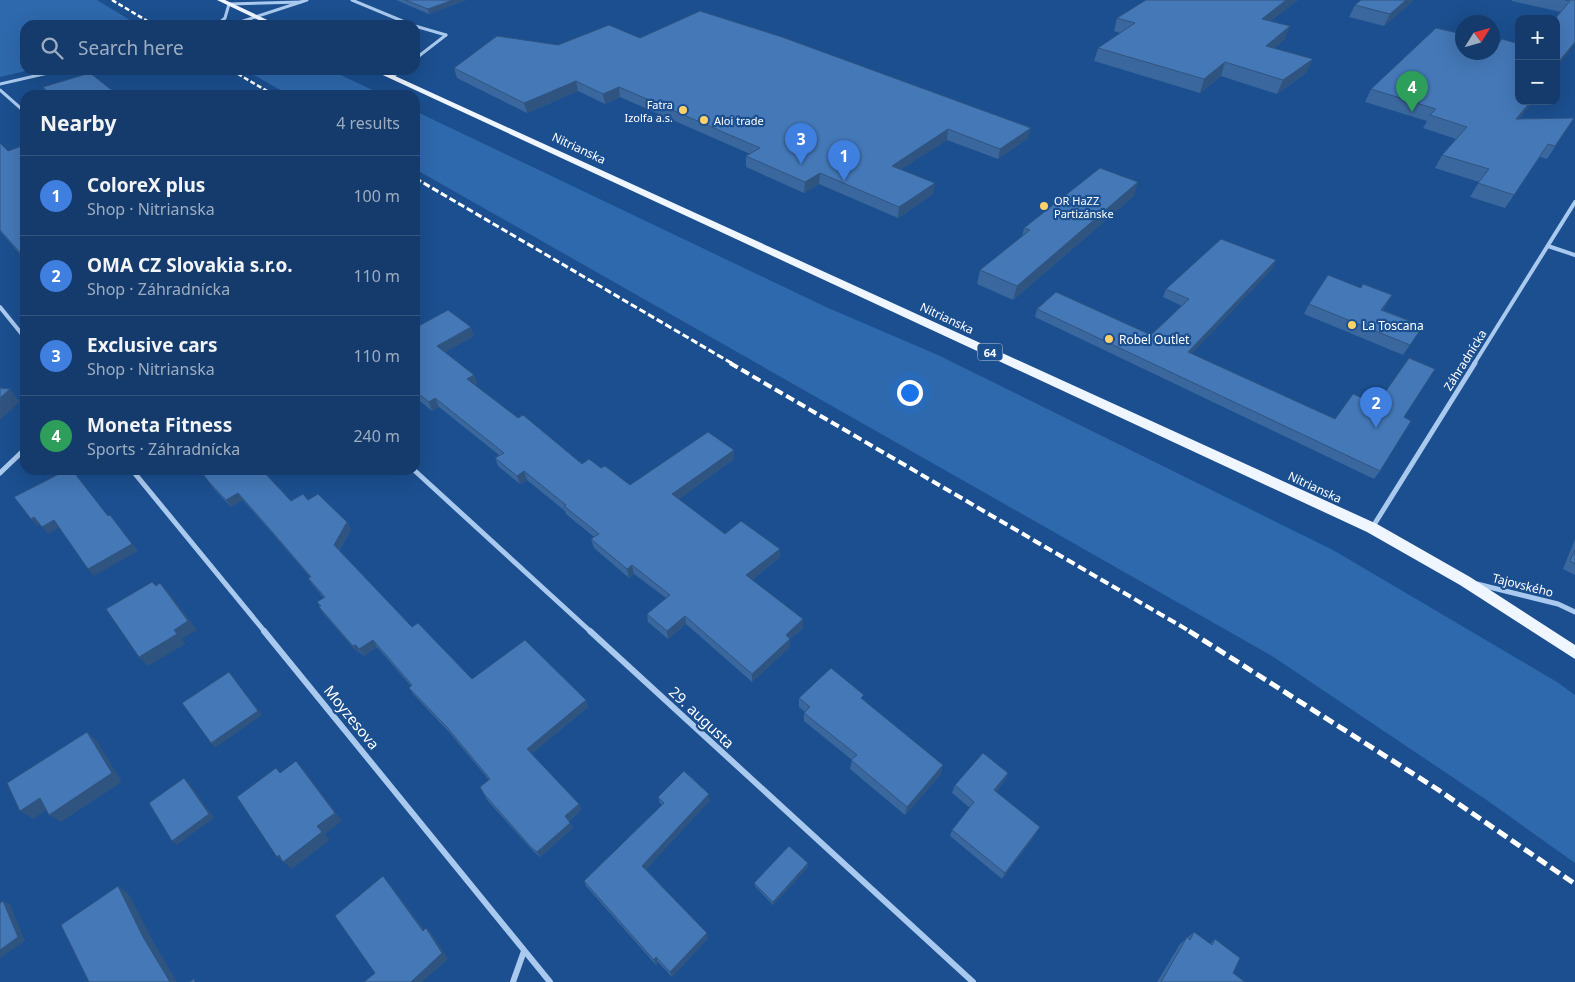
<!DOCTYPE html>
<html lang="en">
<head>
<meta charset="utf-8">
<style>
	body { margin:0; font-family:"Noto Sans",sans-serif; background:#1d4271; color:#f1f3f6 }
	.controls { position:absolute; right:15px; top:15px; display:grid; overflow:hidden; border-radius:10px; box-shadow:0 5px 20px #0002 }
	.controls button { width:45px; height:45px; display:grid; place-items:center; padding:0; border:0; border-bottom:1px solid #33557e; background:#143b6b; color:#f1f3f6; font:25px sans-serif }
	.compass { position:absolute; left:1455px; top:15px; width:45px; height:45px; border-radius:50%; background:#143b6b; box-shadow:0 5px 20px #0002; rotate:53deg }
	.you { position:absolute; left:909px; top:392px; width:18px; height:18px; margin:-12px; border:4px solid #fff; border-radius:50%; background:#1a73e8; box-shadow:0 0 0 8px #1a73e833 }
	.badge { display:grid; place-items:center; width:32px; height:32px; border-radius:50%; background:#95b2f1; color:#fff; font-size:16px; font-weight:700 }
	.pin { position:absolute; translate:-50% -41px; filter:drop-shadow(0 1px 2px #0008) }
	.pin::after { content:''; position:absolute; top:26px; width:18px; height:15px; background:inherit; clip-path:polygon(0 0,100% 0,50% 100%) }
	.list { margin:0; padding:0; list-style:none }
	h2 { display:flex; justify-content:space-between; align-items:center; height:65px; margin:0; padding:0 20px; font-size:21px }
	h2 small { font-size:16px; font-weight:400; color:#9dadc1 }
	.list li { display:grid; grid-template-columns:32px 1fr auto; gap:15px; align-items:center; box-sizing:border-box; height:80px; padding:0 20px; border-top:1px solid #33557e }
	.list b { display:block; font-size:19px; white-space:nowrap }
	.list p { margin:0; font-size:16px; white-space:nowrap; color:#9dadc1 }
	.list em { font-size:16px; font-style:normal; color:#9dadc1 }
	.icon { flex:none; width:28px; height:28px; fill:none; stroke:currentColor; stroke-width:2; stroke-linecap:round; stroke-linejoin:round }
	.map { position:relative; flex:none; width:1575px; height:982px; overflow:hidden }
	.search { position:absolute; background:#143b6b; box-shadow:0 5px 20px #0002; left:20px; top:20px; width:400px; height:55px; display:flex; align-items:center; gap:12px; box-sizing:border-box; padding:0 18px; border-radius:15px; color:#9dadc1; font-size:19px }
	.panel { position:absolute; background:#143b6b; box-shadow:0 5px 20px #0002; left:20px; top:90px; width:400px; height:385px; border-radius:15px }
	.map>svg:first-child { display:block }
	.green { fill:#2e69ad }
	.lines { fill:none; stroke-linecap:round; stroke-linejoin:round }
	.street-far3 { stroke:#a9c9ee; stroke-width:3 }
	.street-far2 { stroke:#a9c9ee; stroke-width:4 }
	.street-far1 { stroke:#a9c9ee; stroke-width:5 }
	.street { stroke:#a9c9ee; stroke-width:6 }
	.primary { fill:#f0f6ff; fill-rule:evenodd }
	.rail-far3 { stroke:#fff; stroke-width:2.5; stroke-dasharray:5 2.5; stroke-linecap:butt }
	.rail-far2 { stroke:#fff; stroke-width:3; stroke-dasharray:7 3; stroke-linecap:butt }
	.rail-far1 { stroke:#fff; stroke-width:4; stroke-dasharray:9 4; stroke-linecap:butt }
	.rail { stroke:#fff; stroke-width:5; stroke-dasharray:11 5; stroke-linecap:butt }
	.wall { fill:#3a679d }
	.shaded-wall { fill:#305480 }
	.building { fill:#4478b7; stroke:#305480 }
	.poi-dot { fill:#ffd166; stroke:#1b4f8f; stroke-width:2 }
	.labels { text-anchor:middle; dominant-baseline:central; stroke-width:4.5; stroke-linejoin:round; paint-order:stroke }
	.far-poi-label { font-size:11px; fill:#fff; stroke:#1b4f8f; text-anchor:start }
	.shield { fill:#1b4f8f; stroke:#bbcadd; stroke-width:1 }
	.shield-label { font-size:11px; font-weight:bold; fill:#fff }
	.street-label { font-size:12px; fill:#fff; stroke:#1b4f8f }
	.poi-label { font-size:12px; fill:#fff; stroke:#1b4f8f; text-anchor:start }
	.near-street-label { font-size:15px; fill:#fff; stroke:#1b4f8f }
</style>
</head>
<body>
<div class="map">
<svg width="1575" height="982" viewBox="0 0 1575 982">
	<rect width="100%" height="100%" fill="#1b4f8f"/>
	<g class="green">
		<polygon points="0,0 97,0 138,25 25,25 25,70 30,70 0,77"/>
		<polygon points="245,70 330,70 383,95 289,95"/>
		<polygon points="415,111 826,307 938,355 1333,550 1557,682 1575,695 1575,863 1488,801 1272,656 415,169"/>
	</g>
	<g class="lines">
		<g class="street-far3">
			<polyline points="352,0 412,25"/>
			<polyline points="217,25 225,18 229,4 301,2"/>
			<polyline points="231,25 307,0"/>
			<polyline points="415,26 446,35"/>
			<polyline points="415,59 446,35"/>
			<polyline points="392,77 401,70"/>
			<polyline points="0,84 61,70"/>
			<polyline points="0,90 25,112"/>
		</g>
		<g class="street-far2">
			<polyline points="1548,246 1575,255"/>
			<polyline points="0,307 25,338"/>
			<polyline points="1474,364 1575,202"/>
		</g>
		<g class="street-far1">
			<polyline points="132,470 265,632"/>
			<polyline points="414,470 591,632"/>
			<polyline points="0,473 25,449"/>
			<polyline points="1372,528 1475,363"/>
			<polyline points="1477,584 1558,604 1575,612"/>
		</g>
		<g class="street">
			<polyline points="264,631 550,982"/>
			<polyline points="590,631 973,982"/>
			<polyline points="513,982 524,951"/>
		</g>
		<g class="primary">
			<polygon points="217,0 225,0 278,25 269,25"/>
			<polygon points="372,70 382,70 1377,524 1470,577 1575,645 1575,659 1460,585 1367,532"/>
		</g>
		<g class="rail-far3">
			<polyline points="112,0 154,25"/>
			<polyline points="231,70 274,95"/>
		</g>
		<polyline class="rail-far2" points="415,178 733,364"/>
		<polyline class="rail-far1" points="730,363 1191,632"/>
		<polyline class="rail" points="1189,631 1437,789 1575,884"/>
	</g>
	<g class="wall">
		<polygon points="396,0 466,0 429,14"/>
		<polygon points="1146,0 1298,0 1270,21 1285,39 1274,48 1307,72 1277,94 1221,76 1200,93 1094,61 1098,48 1120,33 1114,31 1117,18"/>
		<polygon points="1512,0 1575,0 1561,12 1512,1"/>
		<polygon points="1412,2 1384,26 1349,17 1355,5"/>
		<polygon points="640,38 1028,138 998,159 947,140 901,169 933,194 898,218 819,184 804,193 746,167 746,156 750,154 620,97 605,104 578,91 527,113 457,78 454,68 558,45"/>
		<polygon points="1499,43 1519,101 1533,101 1519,119 1574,118 1547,159 1540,157 1505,208 1470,197 1479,182 1435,168 1442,155 1456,139 1423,128 1427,121 1365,102 1371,89"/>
		<polygon points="43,87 118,95 47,95"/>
		<polygon points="0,143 8,151 25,145 25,260 0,231"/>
		<polygon points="1134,196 1013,300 977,284 980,270 1022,237 1024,228"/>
		<polygon points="1276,260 1272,269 1191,354 1335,419 1404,417 1380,471 1374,479 1035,317 1037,309 1151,335 1182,306 1163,297 1166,289"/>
		<polygon points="1361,288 1392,295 1383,310 1423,326 1403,355 1304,314 1309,304"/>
		<polygon points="415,328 474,336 445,352 474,375 477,384 475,385 518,418 582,464 601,468 630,485 734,459 679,499 725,534 780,549 780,557 752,580 803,628 790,639 790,647 752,682 686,624 668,639 648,622 647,614 666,598 634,574 629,578 594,548 591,539 594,537 566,514 565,511 527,480 520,484 498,466 495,458 499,455 439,407 432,411 415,397"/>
		<polygon points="200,470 291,501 308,500 347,522 351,530 339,551 412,627 472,679 586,700 588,707 531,754 579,804 581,810 569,821 573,828 540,857 534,852 487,800 480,787 489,780 449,732 413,694 409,688 411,686 377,647 364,656 360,652 358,653 324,614 319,607 320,607 317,602 324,598 313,585 308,578 310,577 273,534 243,500 231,507 214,489"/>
		<polygon points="1575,539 1575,575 1563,569"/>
		<polygon points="799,698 864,700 941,774 905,815 850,769 852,760 804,721 804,713 805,712 799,707"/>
		<polygon points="1008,773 1005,780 996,792 1036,834 1002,879 950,836 952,830 970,808 952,793 955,785"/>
		<polygon points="658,797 710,800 646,869 708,938 672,977 658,962 656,965 586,886 584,881 662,805 660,803"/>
		<polygon points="808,863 808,867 773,905 755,886 754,883"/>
		<polygon points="1194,932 1210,944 1215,939 1233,973 1245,982 1157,982 1180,944"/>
	</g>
	<g class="shaded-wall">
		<polygon points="453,0 466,0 429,14 428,9"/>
		<polygon points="1286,0 1298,0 1257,32 1262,19"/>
		<polygon points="1406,0 1413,0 1412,2 1384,26 1390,14"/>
		<polygon points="1290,26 1285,39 1261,59 1266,46"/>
		<polygon points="1575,42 1575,44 1556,68 1556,65"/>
		<polygon points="1313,59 1307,72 1277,94 1283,80"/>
		<polygon points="1225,62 1221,76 1200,93 1204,79"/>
		<polygon points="576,81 578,91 527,113 524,103"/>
		<polygon points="619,87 620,97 605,104 603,94"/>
		<polygon points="1531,101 1533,101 1508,132 1516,119"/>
		<polygon points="1031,128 1028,138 998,159 1000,149"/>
		<polygon points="948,129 947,140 891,176 892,166"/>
		<polygon points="820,173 819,184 804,193 805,182"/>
		<polygon points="1138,182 1134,196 1013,300 1017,286"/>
		<polygon points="935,183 933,194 898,218 899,207"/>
		<polygon points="1276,260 1272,269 1185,361 1188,352"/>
		<polygon points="1392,295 1386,305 1376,320 1381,310"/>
		<polygon points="471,327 474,336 440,355 437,346"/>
		<polygon points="474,375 477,384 470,388 467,379"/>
		<polygon points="10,389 20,402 0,420 0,398"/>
		<polygon points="435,398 439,407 432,411 429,402"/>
		<polygon points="734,450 734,459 674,503 672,494"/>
		<polygon points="524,471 527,480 520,484 517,476"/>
		<polygon points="238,493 243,500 231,507 226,500"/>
		<polygon points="110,515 138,551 94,576 88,569"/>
		<polygon points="34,517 41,524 37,526 31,519"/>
		<polygon points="54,520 60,527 48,534 42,527"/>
		<polygon points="347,522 351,530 338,552 334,545"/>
		<polygon points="780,549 780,557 747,584 746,575"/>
		<polygon points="632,565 634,574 629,578 627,569"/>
		<polygon points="160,583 169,593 197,630 182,639 185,644 148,666 139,657 174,630"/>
		<polygon points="685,616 686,624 668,639 667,631"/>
		<polygon points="803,619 803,628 790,639 790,647 752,682 752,674 786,635"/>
		<polygon points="373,640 377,647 364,656 359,649"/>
		<polygon points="356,645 360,652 358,653 353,646"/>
		<polygon points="229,672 262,715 215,748 211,743"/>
		<polygon points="586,700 588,707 530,755 527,749"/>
		<polygon points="87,732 97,741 122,782 61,822 49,815"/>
		<polygon points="296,761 304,770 342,821 325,834 330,840 292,869 277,857 317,826"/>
		<polygon points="943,765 941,774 905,815 907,807"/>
		<polygon points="1008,773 1005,780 991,798 994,790"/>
		<polygon points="184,778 189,783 214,818 177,845 172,841"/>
		<polygon points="709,794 710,800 644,872 642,866"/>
		<polygon points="40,798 52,806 33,819 20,811"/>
		<polygon points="579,804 581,810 567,822 565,816"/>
		<polygon points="570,823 573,828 540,857 537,852"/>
		<polygon points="1040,827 1036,834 1002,879 1005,873"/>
		<polygon points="808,863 808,867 773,905 773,902"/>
		<polygon points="383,876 389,883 429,936 423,931"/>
		<polygon points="118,886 128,893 154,943 177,982 170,982 143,937"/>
		<polygon points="3,901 10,904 25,941 0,958"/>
		<polygon points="426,928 432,934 448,959 422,982 411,982"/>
		<polygon points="707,933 708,938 672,977 670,972"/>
		<polygon points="656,957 658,962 656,965 654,960"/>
	</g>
	<g class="building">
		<polygon points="405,0 453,0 428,9"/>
		<polygon points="1146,0 1286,0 1262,19 1290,26 1266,46 1313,59 1283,80 1225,62 1204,79 1098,48 1135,23 1117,18"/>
		<polygon points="1361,0 1406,0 1390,14 1355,5"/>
		<polygon points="1565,0 1575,0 1575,42 1556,65 1556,19 1555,19 1570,1"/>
		<polygon points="700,11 782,37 1031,128 1000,149 948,129 892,166 935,183 899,207 820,173 805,182 746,156 760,148 619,87 603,94 576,81 524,103 454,68 497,36 558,45 609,25 640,38"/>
		<polygon points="1436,28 1462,34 1462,52 1492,52 1492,42 1499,43 1502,39 1519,44 1519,101 1531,101 1516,119 1574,118 1555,146 1548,144 1514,195 1478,183 1489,169 1442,155 1467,127 1430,115 1436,109 1371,89"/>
		<polygon points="90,73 118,95 51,95 43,87"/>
		<polygon points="0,143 8,151 25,145 25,258 0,230"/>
		<polygon points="1100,168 1138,182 1017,286 980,270 1030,230 1024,228"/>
		<polygon points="1221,239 1276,260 1188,352 1335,419 1353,394 1374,403 1376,400 1379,401 1409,358 1435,369 1404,417 1411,421 1380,471 1037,309 1056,292 1151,335 1189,299 1166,289"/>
		<polygon points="25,267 25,274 23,271 23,268"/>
		<polygon points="1328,275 1361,288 1363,284 1392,295 1381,310 1423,326 1410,345 1309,304"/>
		<polygon points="448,310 471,327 437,346 474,375 467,379 518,418 523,415 582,464 589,459 601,468 605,466 630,485 708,432 734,450 672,494 725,534 741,521 780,549 746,575 803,619 786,635 790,639 752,674 685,616 667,631 647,614 670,595 632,565 627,569 591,539 599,534 564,506 566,505 524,471 517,476 495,458 504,453 435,398 429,402 415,391 415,328"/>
		<polygon points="0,388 10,389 0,398"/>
		<polygon points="67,470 72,470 108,516 110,515 132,544 88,569 54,520 42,527 34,517 31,519 14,497"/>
		<polygon points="200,470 262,470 291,501 303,494 308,500 318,494 347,522 334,545 412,627 418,623 472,679 525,640 586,700 527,749 579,804 565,816 570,823 537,852 531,847 484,794 480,787 490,779 446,726 409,688 412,685 373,640 359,649 356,645 353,646 319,607 321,606 317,602 325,597 308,578 311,577 268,527 238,493 226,500 209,482"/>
		<polygon points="1575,550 1575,564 1570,561"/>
		<polygon points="152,582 156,586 160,583 188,621 174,630 177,634 139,657 106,609"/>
		<polygon points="831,668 864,695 861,698 943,765 907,807 851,760 857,755 804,713 810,707 799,698"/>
		<polygon points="229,672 258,711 211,743 182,703"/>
		<polygon points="87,732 112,773 49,815 40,798 20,811 7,783"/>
		<polygon points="983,753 1008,773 994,790 1040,827 1005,873 952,830 974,802 955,785"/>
		<polygon points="296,761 335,813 317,826 322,832 283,862 279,855 277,857 237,797 276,768 280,773"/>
		<polygon points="684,771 709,794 642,866 707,933 670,972 656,957 654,960 584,881 664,803 658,797"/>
		<polygon points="184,778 209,814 172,841 149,803"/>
		<polygon points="789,846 808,863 773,902 754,883"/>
		<polygon points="383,876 423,931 426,928 442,953 411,982 364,982 375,973 335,916"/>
		<polygon points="118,886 143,937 170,982 89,982 61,925"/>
		<polygon points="3,901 18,937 0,950 0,903"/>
		<polygon points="1194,932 1212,945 1215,939 1240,958 1233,973 1245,982 1161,982 1187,937 1190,940"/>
		<polygon points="194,979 195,982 189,982"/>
	</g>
	<g class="poi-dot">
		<circle cx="683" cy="110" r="5"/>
		<circle cx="704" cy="120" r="5"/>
		<circle cx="1044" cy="206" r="5"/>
		<circle cx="1352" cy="325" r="5"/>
		<circle cx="1109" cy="339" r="5"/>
	</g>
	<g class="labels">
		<g class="far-poi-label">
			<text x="673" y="104" text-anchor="end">Fatra<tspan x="673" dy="13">Izolfa a.s.</tspan></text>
			<text x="714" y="120">Aloi trade</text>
			<text x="1054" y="200">OR HaZZ<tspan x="1054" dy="13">Partizánske</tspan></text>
		</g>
		<rect class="shield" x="977.5" y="343.5" width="25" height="17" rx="4"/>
		<g class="shield-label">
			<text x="990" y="352">64</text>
		</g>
		<g class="street-label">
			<text transform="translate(579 148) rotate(25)">Nitrianska</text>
			<text transform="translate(947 318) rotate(25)">Nitrianska</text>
			<text transform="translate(1465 360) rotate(-58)">Záhradnícka</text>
			<text transform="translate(1315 487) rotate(25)">Nitrianska</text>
			<text transform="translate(1523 585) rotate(14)">Tajovského</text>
		</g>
		<g class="poi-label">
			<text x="1362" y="325">La Toscana</text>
			<text x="1119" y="339">Robel Outlet</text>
		</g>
		<g class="near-street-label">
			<text transform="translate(352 717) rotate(51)">Moyzesova</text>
			<text transform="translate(702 717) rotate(43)">29. augusta</text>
		</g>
	</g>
</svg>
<div class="controls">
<button>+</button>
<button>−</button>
</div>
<svg class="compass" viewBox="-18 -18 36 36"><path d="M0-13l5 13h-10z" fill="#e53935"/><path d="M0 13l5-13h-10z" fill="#9dadc1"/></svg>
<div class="you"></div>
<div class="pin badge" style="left:844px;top:181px;background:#3f7fe0">1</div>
<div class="pin badge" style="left:1376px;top:428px;background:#3f7fe0">2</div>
<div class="pin badge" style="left:801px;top:164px;background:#3f7fe0">3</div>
<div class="pin badge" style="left:1412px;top:112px;background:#2e9e5b">4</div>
<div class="search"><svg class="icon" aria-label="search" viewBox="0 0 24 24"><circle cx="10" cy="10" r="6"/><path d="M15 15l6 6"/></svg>Search here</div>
<section class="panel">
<h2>Nearby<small>4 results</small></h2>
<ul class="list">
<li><span class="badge" style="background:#3f7fe0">1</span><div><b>ColoreX plus</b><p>Shop · Nitrianska</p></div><em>100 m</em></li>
<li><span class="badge" style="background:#3f7fe0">2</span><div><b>OMA CZ Slovakia s.r.o.</b><p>Shop · Záhradnícka</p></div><em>110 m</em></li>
<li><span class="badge" style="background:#3f7fe0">3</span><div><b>Exclusive cars</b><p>Shop · Nitrianska</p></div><em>110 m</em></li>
<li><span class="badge" style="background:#2e9e5b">4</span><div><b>Moneta Fitness</b><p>Sports · Záhradnícka</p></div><em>240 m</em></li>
</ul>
</section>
</div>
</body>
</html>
